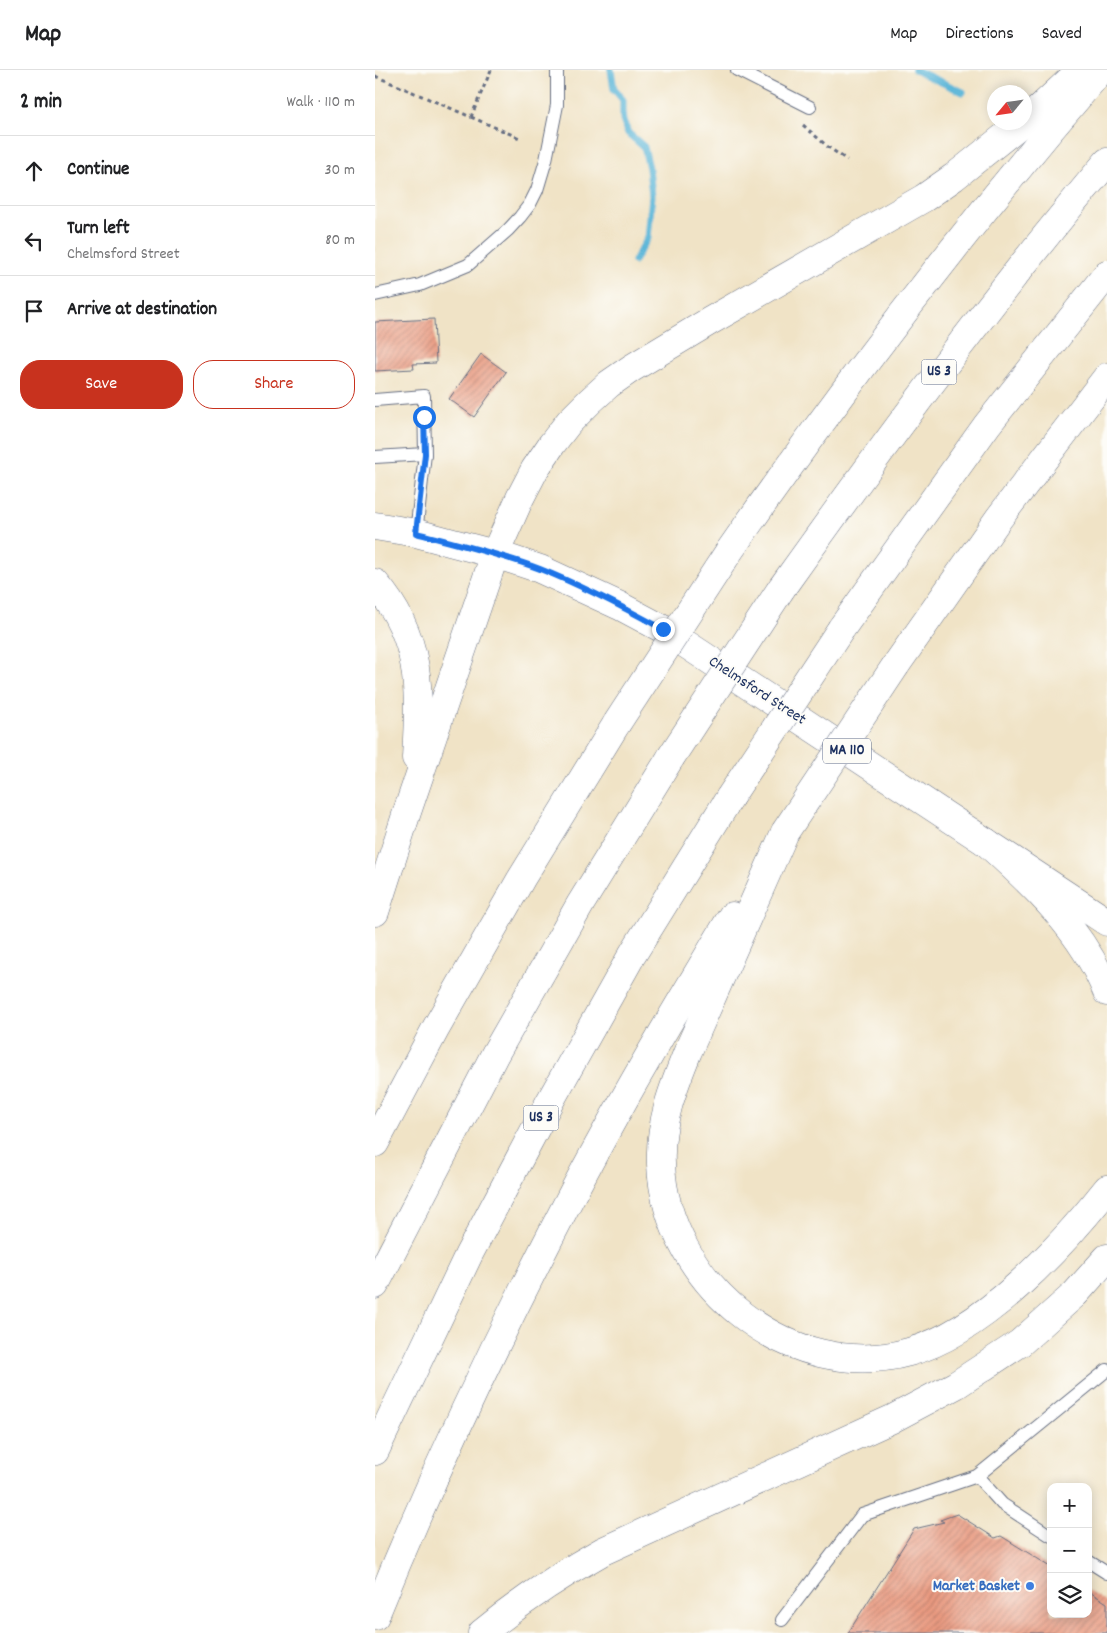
<!DOCTYPE html>
<html lang="en">
<head>
<meta charset="utf-8">
<style>
	body { margin:0; font-family:Dekko,sans-serif; background:#f2f2f2; color:#202124 }
	.controls { position:absolute; right:15px; bottom:15px; display:grid; overflow:hidden; border-radius:10px; box-shadow:0 2px 12px #0003 }
	.controls button { width:45px; height:45px; display:grid; place-items:center; padding:0; border:0; border-bottom:1px solid #e0e0e0; background:#fff; color:#202124; font:25px sans-serif }
	.compass { position:absolute; left:612px; top:15px; width:45px; height:45px; border-radius:50%; background:#fff; box-shadow:0 2px 12px #0003; rotate:241deg }
	.stop { position:absolute; width:15px; height:15px; margin:-11px; border:4px solid #1a73e8; border-radius:50%; background:#fff }
	.stop.end { background:#1a73e8; border-color:#fff; box-shadow:0 1px 5px #0008 }
	.list { margin:0; padding:0; list-style:none }
	h2 { display:flex; justify-content:space-between; align-items:center; height:65px; margin:0; padding:0 20px; font-size:21px }
	h2 small { font-size:16px; font-weight:400; color:#757577 }
	.list li { display:grid; grid-template-columns:32px 1fr auto; gap:15px; align-items:center; box-sizing:border-box; height:70px; padding:0 20px; border-top:1px solid #e0e0e0 }
	.list b { display:block; font-size:19px; white-space:nowrap }
	.list p { margin:0; font-size:16px; white-space:nowrap; color:#757577 }
	.list em { font-size:16px; font-style:normal; color:#757577 }
	.actions { display:flex; gap:10px; padding:15px 20px }
	.actions a { flex:1; padding:11px 0; border:1px solid #c8321e; border-radius:20px; text-align:center; font-size:18px; color:#c8321e }
	.actions .main { background:#c8321e; color:#fff }
	.icon { flex:none; width:28px; height:28px; fill:none; stroke:currentColor; stroke-width:2; stroke-linecap:round; stroke-linejoin:round }
	.map { position:relative; flex:none; width:732px; height:1563px; overflow:hidden }
	header { display:flex; align-items:center; gap:30px; box-sizing:border-box; height:70px; padding:0 25px; background:#fff; border-bottom:1px solid #e0e0e0 }
	header strong { font-size:24px }
	nav { display:flex; gap:28px; margin-inline-start:auto; font-size:18px }
	main { display:flex }
	aside { flex:1; background:#fff }
	.map>svg:first-child { display:block }
	.lines { fill:none; stroke-linecap:round; stroke-linejoin:round }
	.stream { stroke:#5bb6d8; stroke-width:7 }
	.building { fill:url(#building-hatch) }
	.service-casing { stroke:#666e82; stroke-width:14 }
	.primary-casing { stroke:#666e82; stroke-width:29 }
	.motorway-casing { stroke:#666e82; stroke-width:29 }
	.path { stroke:#666e82; stroke-width:3; stroke-dasharray:4 4; stroke-linecap:butt }
	.service { stroke:#fff; stroke-width:12 }
	.primary { stroke:#fff; stroke-width:28 }
	.motorway { stroke:#fff; stroke-width:28 }
	.motorway-bridge-casing { stroke:#666e82; stroke-width:29; stroke-linecap:butt }
	.motorway-bridge { stroke:#fff; stroke-width:28 }
	.route { stroke:#1a73e8; stroke-width:6 }
	.shop-dot { fill:#3f7fe0; stroke:#fdfcf7; stroke-width:2 }
	.labels { text-anchor:middle; dominant-baseline:central; stroke-width:4; stroke-linejoin:round; paint-order:stroke }
	.shield { fill:#fdfcf7; stroke:#5f6c8c; stroke-width:1 }
	.shield-label { font-size:15px; font-weight:bold; fill:#1b2f5e }
	.street-label { font-size:16px; fill:#1b2f5e; stroke:#fdfcf7 }
	.shop-label { font-size:16px; font-weight:bold; fill:#366cbe; stroke:#fdfcf7; text-anchor:end }
</style>
</head>
<body>
<header>
<strong>Map</strong>
<nav><a>Map</a><a>Directions</a><a>Saved</a></nav>
</header>
<main>
<aside>
<h2>2 min<small>Walk · 110 m</small></h2>
<ul class="list">
<li><svg class="icon" aria-label="ahead" viewBox="0 0 24 24"><path d="M12 20V5M6 11l6-6 6 6"/></svg><div><b>Continue</b></div><em>30 m</em></li>
<li><svg class="icon" aria-label="left" viewBox="0 0 24 24"><path d="M17 20v-9H6M10 6l-5 5 5 5"/></svg><div><b>Turn left</b><p>Chelmsford Street</p></div><em>80 m</em></li>
<li><svg class="icon" aria-label="arrive" viewBox="0 0 24 24"><path d="M6 21V4h12l-3 4 3 4H6"/></svg><div><b>Arrive at destination</b></div></li>
</ul>
<div class="actions"><a class="main">Save</a><a>Share</a></div>
</aside>
<div class="map">
<svg width="732" height="1563" viewBox="0 0 732 1563">
	<defs>
		<pattern id="building-hatch" width="6" height="6" patternUnits="userSpaceOnUse" patternTransform="scale(1.25)"><rect width="6" height="6" fill="#e9997f"/><path d="M-1 1l2-2M0 6l6-6M5 7l2-2" fill="none" stroke="#bc7d6b"/></pattern>
	</defs>
	<rect width="100%" height="100%" fill="#fdfcf7"/>
	<filter id="ink" filterUnits="userSpaceOnUse"><feTurbulence type="fractalNoise" baseFrequency=".02" numOctaves="2"/><feDisplacementMap in="SourceGraphic" scale="10" xChannelSelector="R" yChannelSelector="G"/><feConvolveMatrix kernelMatrix="1 2 1 2 8 2 1 2 1" color-interpolation-filters="sRGB"/></filter>
	<filter id="wash" filterUnits="userSpaceOnUse"><feTurbulence type="fractalNoise" baseFrequency=".0096" numOctaves="4" result="noise"/><feDisplacementMap in="SourceGraphic" scale="20" xChannelSelector="R" yChannelSelector="G"/><feGaussianBlur stdDeviation="1.12" result="paint"/><feColorMatrix in="noise" values="0 0 0 0 0 0 0 0 0 0 0 0 0 0 0 0 0 1.4 0 .05"/><feComposite in="paint" operator="in"/></filter>
	<g filter="url(#wash)">
		<rect width="100%" height="100%" fill="#f0e3c6"/>
		<g class="lines">
			<g class="stream">
				<polyline points="236,0 239,19 248,30 248,49 253,63 269,77 274,98 277,126 273,168 259,191"/>
				<polyline points="540,0 588,22"/>
			</g>
		</g>
		<g id="blocks">
			<g class="building">
				<polygon points="59,249 61,293 38,294 39,299 0,301 0,252"/>
				<polygon points="106,284 131,302 99,347 74,329"/>
				<polygon points="582,1444 620,1468 626,1466 676,1497 676,1544 713,1544 713,1521 732,1533 732,1563 473,1563 539,1459 569,1452 565,1450"/>
			</g>
		</g>
	</g>
	<g filter="url(#ink)">
		<use href="#blocks" fill-opacity="0" stroke="#666e82" stroke-width="1"/>
		<g class="lines">
			<g class="service-casing">
				<g id="service">
					<polyline points="362,0 435,37"/>
					<polyline points="0,225 45,215 93,195 133,160 145,147 155,134 162,120 171,90 182,35 182,0"/>
					<polyline points="0,330 49,326 50,384 41,463"/>
					<polyline points="0,387 50,384"/>
					<polyline points="602,1406 627,1434 676,1466"/>
					<polyline points="713,1491 732,1503"/>
					<polyline points="407,1550 487,1445 602,1406 732,1300"/>
				</g>
			</g>
			<g class="primary-casing">
				<polyline id="primary" points="0,456 41,463 78,473 120,484 165,499 245,536 288,559 732,852"/>
			</g>
			<g class="motorway-casing">
				<g id="motorway">
					<polyline points="650,52 706,0"/>
					<path d="M353,483C469,316 593,154 726,0"/>
					<path d="M0,513C47,567 45,621 41,688"/>
					<path d="M406,519C510,373 616,229 732,92"/>
					<polyline points="466,559 612,355 732,204"/>
					<polyline points="521,595 624,448 732,307"/>
					<path d="M410,762L313,981C298,1018 284,1053 286,1094C291,1214 416,1315 534,1282C608,1262 685,1178 732,1119"/>
					<path d="M611,772C659,815 708,861 732,922"/>
					<polyline points="0,842 32,742 120,484 145,428 160,399 177,374 194,352 215,331 234,314 257,298 335,251 549,128 579,107 648,52"/>
					<polyline points="0,1073 61,958 146,809 242,653"/>
					<polyline points="0,1215 120,984 206,833 296,687"/>
					<polyline points="0,1381 94,1184 174,1033 257,885 355,727"/>
					<path d="M0,1546C57,1406 122,1268 192,1134C243,1036 300,941 357,846"/>
					<path d="M107,1563C145,1532 185,1505 228,1481L517,1349L581,1315L645,1273L700,1224L732,1188"/>
				</g>
			</g>
			<g class="path">
				<polyline points="0,6 96,47 116,0"/>
				<polyline points="96,47 147,69"/>
				<polyline points="428,55 453,77 472,90"/>
			</g>
			<use href="#service" class="service"/>
			<use href="#primary" class="primary"/>
			<use href="#motorway" class="motorway"/>
			<g class="motorway-bridge-casing">
				<g id="motorway-bridge">
					<polyline points="242,653 353,483"/>
					<polyline points="296,687 406,519"/>
					<polyline points="355,727 466,559"/>
					<polyline points="410,762 521,595"/>
				</g>
			</g>
			<use href="#motorway-bridge" class="motorway-bridge"/>
		</g>
	</g>
	<g class="lines" filter="url(#ink)">
		<path class="route" d="M49,347L50,384L41,463C83,474 125,484 165,499C208,516 248,537 288,559"/>
	</g>
	<circle class="shop-dot" cx="655" cy="1516" r="5"/>
	<g class="labels">
		<g class="shield">
			<rect x="546.5" y="289.5" width="35" height="25" rx="4"/>
			<rect x="448" y="668.5" width="48" height="25" rx="4"/>
			<rect x="148.5" y="1035.5" width="35" height="25" rx="4"/>
		</g>
		<g class="shield-label">
			<text x="564" y="302">US 3</text>
			<text x="472" y="681">MA 110</text>
			<text x="166" y="1048">US 3</text>
		</g>
		<g class="street-label">
			<text transform="translate(382 621) rotate(33)">Chelmsford Street</text>
		</g>
		<g class="shop-label">
			<text x="645" y="1516">Market Basket</text>
		</g>
	</g>
</svg>
<div class="controls">
<button>+</button>
<button>−</button>
<button><svg class="icon" aria-label="layers" viewBox="0 0 24 24"><path d="M12 4l9 5-9 5-9-5zM3 14l9 5 9-5"/></svg></button>
</div>
<svg class="compass" viewBox="-18 -18 36 36"><path d="M0-13l5 13h-10z" fill="#e53935"/><path d="M0 13l5-13h-10z" fill="#757577"/></svg>
<div class="stop" style="left:49px;top:347px"></div>
<div class="stop end" style="left:288px;top:559px"></div>
</div>
</main>
</body>
</html>
